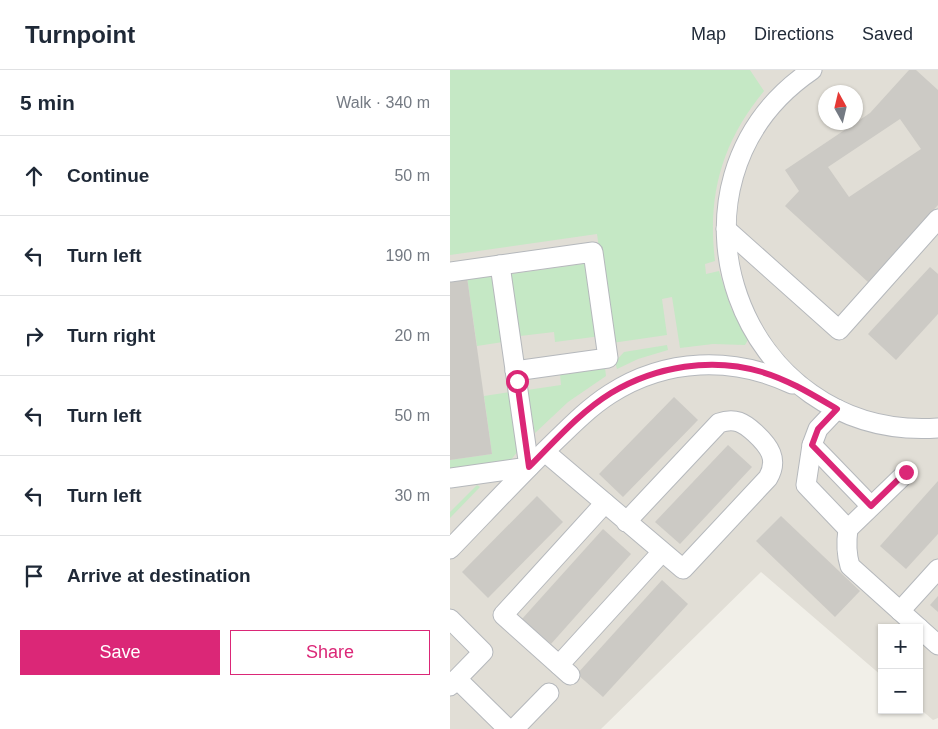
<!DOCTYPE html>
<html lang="en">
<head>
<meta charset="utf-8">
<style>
	body { margin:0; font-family:Helvetica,sans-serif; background:#f6f6f7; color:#1f2937 }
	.controls { position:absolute; right:15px; bottom:15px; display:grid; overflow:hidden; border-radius:0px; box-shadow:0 1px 4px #0004 }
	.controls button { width:45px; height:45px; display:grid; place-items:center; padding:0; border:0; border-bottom:1px solid #e0e1e3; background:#fff; color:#1f2937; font:25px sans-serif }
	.compass { position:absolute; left:368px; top:15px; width:45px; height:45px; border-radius:50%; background:#fff; box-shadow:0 1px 4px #0004; rotate:352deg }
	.stop { position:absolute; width:15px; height:15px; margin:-11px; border:4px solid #db2777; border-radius:50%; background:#fff }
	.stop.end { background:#db2777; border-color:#fff; box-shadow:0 1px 5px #0008 }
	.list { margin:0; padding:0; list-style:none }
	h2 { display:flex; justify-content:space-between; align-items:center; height:65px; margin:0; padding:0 20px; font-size:21px }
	h2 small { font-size:16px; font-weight:400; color:#747a83 }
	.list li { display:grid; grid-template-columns:32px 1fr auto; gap:15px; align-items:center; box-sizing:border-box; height:80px; padding:0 20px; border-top:1px solid #e0e1e3 }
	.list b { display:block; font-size:19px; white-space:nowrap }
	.list em { font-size:16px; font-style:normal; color:#747a83 }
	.actions { display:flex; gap:10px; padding:15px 20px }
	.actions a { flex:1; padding:11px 0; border:1px solid #db2777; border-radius:0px; text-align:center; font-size:18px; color:#db2777 }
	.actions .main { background:#db2777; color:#fff }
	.icon { flex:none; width:28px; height:28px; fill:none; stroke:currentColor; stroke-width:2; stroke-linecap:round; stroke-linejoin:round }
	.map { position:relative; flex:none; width:488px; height:659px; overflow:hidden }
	header { display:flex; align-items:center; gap:30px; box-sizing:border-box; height:70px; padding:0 25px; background:#fff; border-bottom:1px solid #e0e1e3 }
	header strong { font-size:24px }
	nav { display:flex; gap:28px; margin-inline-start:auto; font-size:18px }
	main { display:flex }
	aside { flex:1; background:#fff }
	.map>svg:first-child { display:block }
	.education { fill:#e1ded6; fill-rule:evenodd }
	.green { fill:#c5e8c5 }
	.building { fill:#cccac5; fill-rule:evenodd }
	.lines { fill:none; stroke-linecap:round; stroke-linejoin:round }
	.minor-casing { stroke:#b5b8bc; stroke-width:21 }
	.minor { stroke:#fff; stroke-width:19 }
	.route { stroke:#db2777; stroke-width:6 }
</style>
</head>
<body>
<header>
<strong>Turnpoint</strong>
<nav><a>Map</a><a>Directions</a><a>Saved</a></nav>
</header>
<main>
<aside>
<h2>5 min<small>Walk · 340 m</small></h2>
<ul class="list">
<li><svg class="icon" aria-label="ahead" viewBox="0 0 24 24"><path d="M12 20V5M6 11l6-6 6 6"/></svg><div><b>Continue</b></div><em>50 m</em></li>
<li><svg class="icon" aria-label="left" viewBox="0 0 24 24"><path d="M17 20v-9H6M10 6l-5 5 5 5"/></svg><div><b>Turn left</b></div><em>190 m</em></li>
<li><svg class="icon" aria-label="right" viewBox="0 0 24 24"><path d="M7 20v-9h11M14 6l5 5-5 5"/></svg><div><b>Turn right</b></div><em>20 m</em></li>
<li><svg class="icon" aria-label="left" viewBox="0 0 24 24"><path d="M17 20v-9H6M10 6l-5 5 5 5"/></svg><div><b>Turn left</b></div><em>50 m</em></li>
<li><svg class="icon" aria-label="left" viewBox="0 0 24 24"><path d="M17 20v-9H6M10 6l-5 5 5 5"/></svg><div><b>Turn left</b></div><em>30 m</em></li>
<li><svg class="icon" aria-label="arrive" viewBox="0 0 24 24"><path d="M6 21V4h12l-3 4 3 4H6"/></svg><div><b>Arrive at destination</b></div></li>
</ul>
<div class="actions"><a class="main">Save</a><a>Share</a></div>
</aside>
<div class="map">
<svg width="488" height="659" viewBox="0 0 488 659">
	<rect width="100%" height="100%" fill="#f1efe8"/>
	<path class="education" d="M0,0H488V648L483,650L469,638V558H432V606L311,502L151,659H0ZM376,22H406V52H376Z"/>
	<g class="green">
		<path d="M0,0H300L314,21C272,72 257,125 265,191L255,194L256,204L269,201L281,238L298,270L295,275L263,274L230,278L222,227L212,229L217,265L162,273L147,164L0,185Z"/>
		<polygon points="140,193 151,266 105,272 104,262 70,266 61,204"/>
		<polygon points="38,204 45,213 53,272 27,276 17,207"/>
		<polygon points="217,275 218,280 188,289 167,299 165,292 174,282"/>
		<polygon points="155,298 156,306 118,332 85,363 77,320 111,315 110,304"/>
		<polygon points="60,322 68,381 56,396 0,404 0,390 42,384 34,326"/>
		<polygon points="27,415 30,417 0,448 0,442"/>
	</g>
	<g class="building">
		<path d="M459,0H466L488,20V135L418,212L335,136L349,121L335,100L420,43ZM450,49L471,79L399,127L378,97Z"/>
		<polygon points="480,197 488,204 488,244 446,290 418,264"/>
		<polygon points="17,207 42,384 0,390 0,210"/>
		<polygon points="224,327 248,350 173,427 149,404"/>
		<polygon points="278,375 302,397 230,474 205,452"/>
		<polygon points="488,411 488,464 456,499 430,476"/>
		<polygon points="87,426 113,452 38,528 12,502"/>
		<polygon points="331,446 410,521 385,547 306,471"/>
		<polygon points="153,459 181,484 101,574 72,549"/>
		<polygon points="212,510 238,534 153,627 127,604"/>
		<polygon points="488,526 488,542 480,535"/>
	</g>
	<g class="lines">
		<g class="minor-casing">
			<g id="minor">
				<path d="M362,0C196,113 289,372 488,358"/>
				<polyline points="276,159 389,260 488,149"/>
				<polyline points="0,202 143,182 158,288 65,301"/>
				<polyline points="387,339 368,359 362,375 356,415 398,459 456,403"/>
				<polyline points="362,375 421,436"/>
				<path d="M95,382C141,421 187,460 233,499L318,408C329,389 319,376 305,363C294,353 285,347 269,353L176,452"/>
				<polyline points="0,408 79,397 50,195"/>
				<path d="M398,459C396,473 396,483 400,496L469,558"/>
				<path d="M0,479C31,447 61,415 92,384C114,363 135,340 160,324C216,288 283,286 342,314"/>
				<polyline points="450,541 488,499"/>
				<polyline points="0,549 33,582 0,616"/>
				<polyline points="469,558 488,575"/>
				<polyline points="109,595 212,482"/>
				<polyline points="120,605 53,545 155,433"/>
				<polyline points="7,609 58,659"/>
				<polyline points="64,659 99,623"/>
			</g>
		</g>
		<use href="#minor" class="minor"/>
	</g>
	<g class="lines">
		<path class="route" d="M67,311L79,397C105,371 130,342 161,323C206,296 262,287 312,302C339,310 363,325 387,339L368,359L362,375L421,436L456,402"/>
	</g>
</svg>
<div class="controls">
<button>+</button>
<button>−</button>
</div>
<svg class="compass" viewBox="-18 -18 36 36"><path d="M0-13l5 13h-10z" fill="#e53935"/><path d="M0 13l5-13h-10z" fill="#747a83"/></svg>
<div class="stop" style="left:67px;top:311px"></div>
<div class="stop end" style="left:456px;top:402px"></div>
</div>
</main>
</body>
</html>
